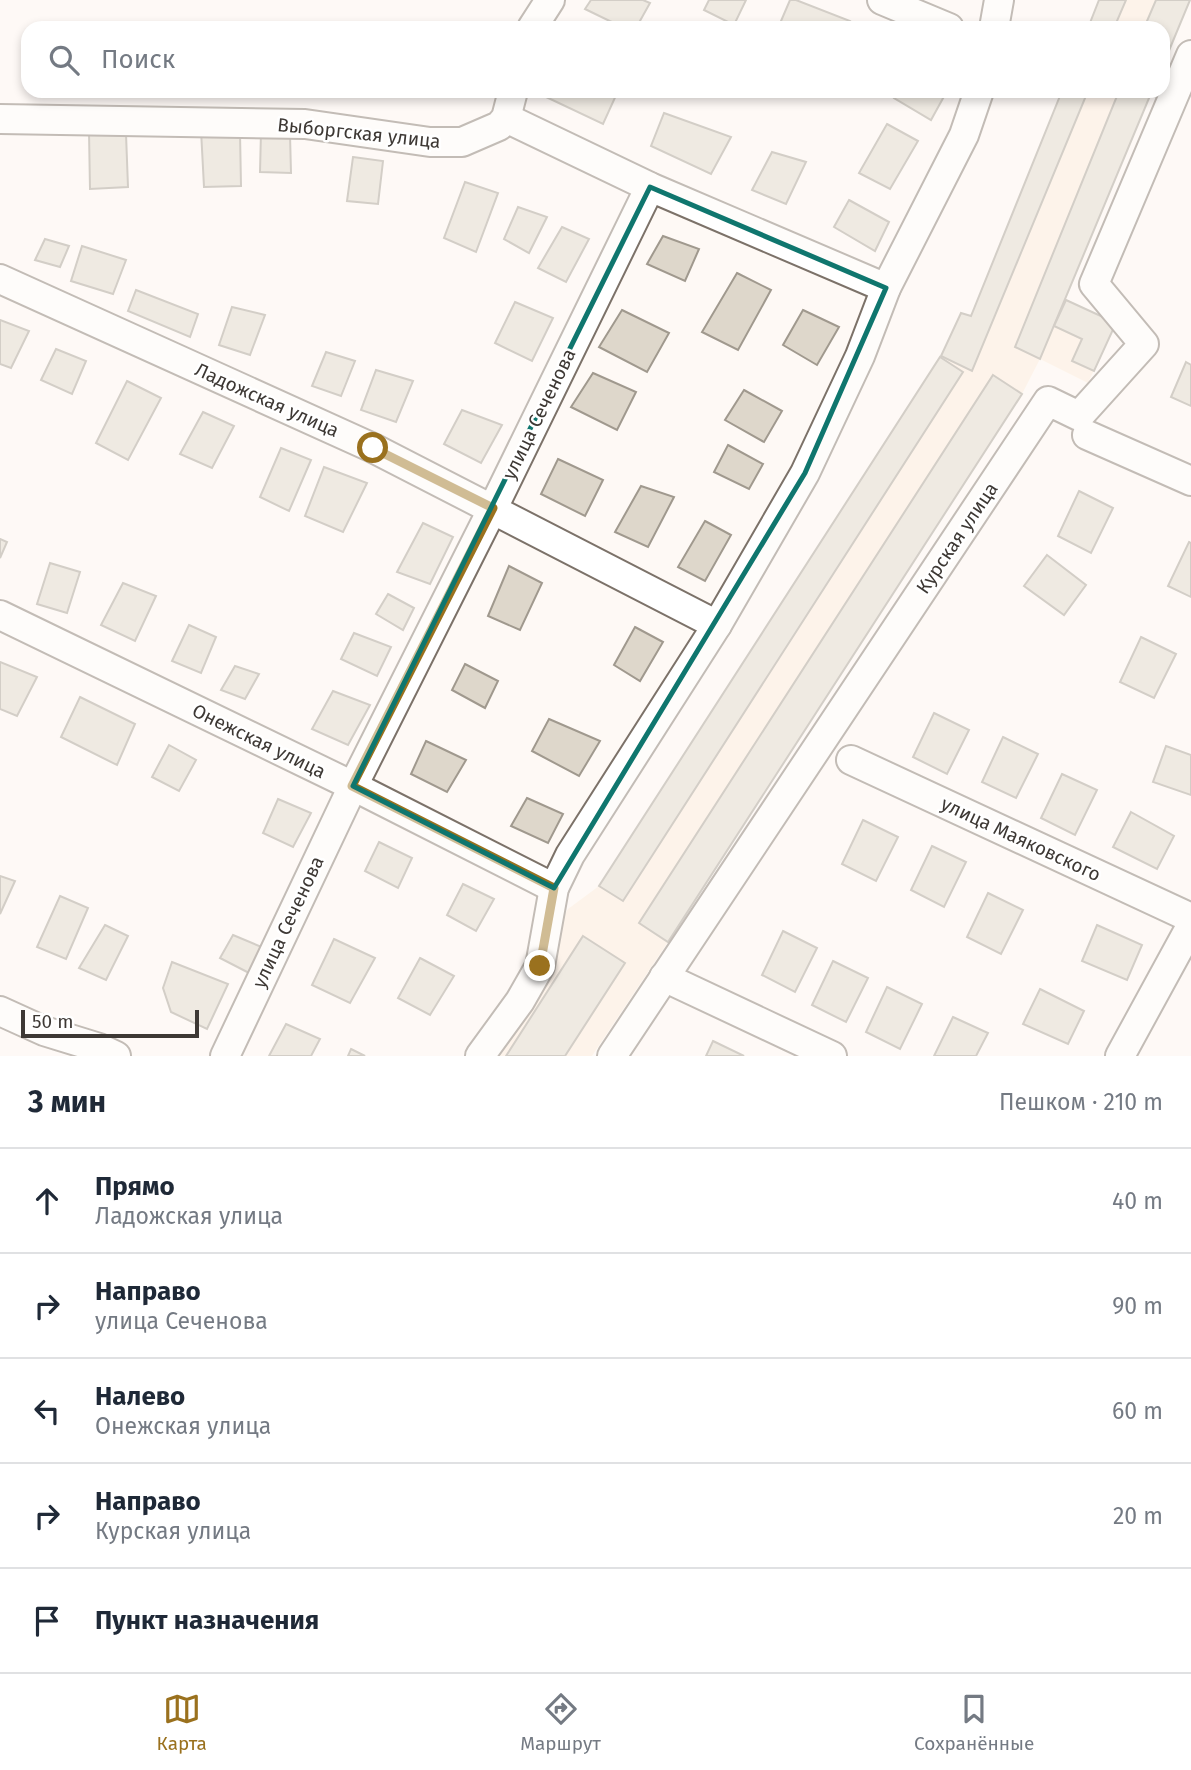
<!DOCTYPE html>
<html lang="ru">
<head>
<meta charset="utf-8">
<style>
	body { margin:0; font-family:"Fira Sans",sans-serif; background:#f6f6f7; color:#1f2937 }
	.scale { position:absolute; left:21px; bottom:18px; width:178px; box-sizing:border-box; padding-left:7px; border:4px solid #3d3834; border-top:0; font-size:19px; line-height:24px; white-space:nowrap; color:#3d3834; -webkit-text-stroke:5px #fff; paint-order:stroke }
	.stop { position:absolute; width:21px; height:21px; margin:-16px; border:5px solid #9a711e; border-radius:50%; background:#fff }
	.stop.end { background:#9a711e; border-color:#fff; box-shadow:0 2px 7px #0008 }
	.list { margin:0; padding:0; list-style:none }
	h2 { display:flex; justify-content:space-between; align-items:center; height:91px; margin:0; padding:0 28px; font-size:30px }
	h2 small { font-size:23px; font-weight:400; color:#747a83 }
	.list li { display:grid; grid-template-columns:46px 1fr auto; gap:21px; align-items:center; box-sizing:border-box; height:105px; padding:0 28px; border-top:2px solid #e0e1e3 }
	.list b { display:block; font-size:26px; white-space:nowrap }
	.list p { margin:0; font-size:23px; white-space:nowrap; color:#747a83 }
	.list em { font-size:23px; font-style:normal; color:#747a83 }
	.icon { flex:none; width:38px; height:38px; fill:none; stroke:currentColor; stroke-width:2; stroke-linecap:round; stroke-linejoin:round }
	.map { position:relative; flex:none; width:1191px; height:1056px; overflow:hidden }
	.search { position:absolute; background:#fff; box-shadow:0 4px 10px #0003; left:21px; right:21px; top:21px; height:77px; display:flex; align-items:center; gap:18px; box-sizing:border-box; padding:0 24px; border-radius:21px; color:#747a83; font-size:26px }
	.sheet { height:616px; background:#fff }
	nav { display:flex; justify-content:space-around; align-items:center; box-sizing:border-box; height:98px; border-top:2px solid #e0e1e3; background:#fff; font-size:19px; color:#747a83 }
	nav a { display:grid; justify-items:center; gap:4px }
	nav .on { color:#9a711e }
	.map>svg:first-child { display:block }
	.built { fill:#fdecdc }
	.building { fill:#ded7cb; stroke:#a0998e; stroke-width:2 }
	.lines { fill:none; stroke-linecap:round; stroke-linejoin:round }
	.minor-casing { stroke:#7c7269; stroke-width:32 }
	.minor { stroke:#fff; stroke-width:28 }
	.route { stroke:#9a711e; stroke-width:9 }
	.marked { fill:none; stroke:#0f766e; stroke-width:5; stroke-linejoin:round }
	.labels { text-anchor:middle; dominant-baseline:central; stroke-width:5; stroke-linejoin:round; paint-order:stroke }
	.street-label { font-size:19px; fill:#3d3834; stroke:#fff }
</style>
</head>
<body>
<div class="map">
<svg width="1191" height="1056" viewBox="0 0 1191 1056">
	<rect width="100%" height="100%" fill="#fef9f5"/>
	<g class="built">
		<polygon points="1099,0 1190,0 1163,28 1088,28"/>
		<polygon points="1062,91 1152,91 1066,299 1116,323 1088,383 1040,359 1022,394 668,942 592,1056 471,1056 568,909 599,886 941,356 961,313 971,316"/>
	</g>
	<g class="building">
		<polygon points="591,0 643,0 650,3 636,28 624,28 585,9"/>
		<polygon points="709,0 746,0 734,25 704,10"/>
		<polygon points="790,0 796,0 850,21 847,28 778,28"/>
		<polygon points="1099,0 1126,0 1114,28 1088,28"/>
		<polygon points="1156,0 1190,0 1163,65 1163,28 1144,28"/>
		<polygon points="547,91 618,91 603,124 544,96"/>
		<polygon points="897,91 947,91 931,120 894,98"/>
		<polygon points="1062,91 1088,91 972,371 941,356 961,313 971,316"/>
		<polygon points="1119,91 1152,91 1040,359 1015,347"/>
		<polygon points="664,113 731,137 711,174 651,146"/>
		<polygon points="887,124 918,141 890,189 859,173"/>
		<polygon points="201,130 240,133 241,186 204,187"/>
		<polygon points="89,132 126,134 128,187 90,189"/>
		<polygon points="261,132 290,135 291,173 260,172"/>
		<polygon points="772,152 806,162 786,204 752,190"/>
		<polygon points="353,157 383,161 378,204 347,201"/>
		<polygon points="465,182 498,193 476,252 444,238"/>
		<polygon points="849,200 889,222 875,251 834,227"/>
		<polygon points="518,207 547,217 529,253 504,239"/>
		<polygon points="562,227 589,239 566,282 538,268"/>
		<polygon points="663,236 699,249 685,281 647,264"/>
		<polygon points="45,239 69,246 60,267 35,260"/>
		<polygon points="82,246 126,260 113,294 71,281"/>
		<polygon points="737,273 771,290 738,350 702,332"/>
		<polygon points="136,290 198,314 190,337 128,311"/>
		<polygon points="1066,300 1116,323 1094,371 1072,361 1082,339 1054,326"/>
		<polygon points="515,302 553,318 532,361 495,343"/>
		<polygon points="232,307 265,315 250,355 219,345"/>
		<polygon points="622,310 669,333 647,372 599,347"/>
		<polygon points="803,310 839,327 817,365 783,345"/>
		<polygon points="0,320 29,331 11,368 0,364"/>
		<polygon points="56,349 86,361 72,394 41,380"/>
		<polygon points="326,352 355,361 341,396 312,386"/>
		<polygon points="940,357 963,372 623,901 599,886"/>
		<polygon points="1186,362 1191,365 1191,406 1171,397"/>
		<polygon points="376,370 413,381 396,422 361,410"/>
		<polygon points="593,373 636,392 617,430 571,407"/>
		<polygon points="993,375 1022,394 668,942 639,923"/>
		<polygon points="127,381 161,398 128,460 96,443"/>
		<polygon points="744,390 782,411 764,442 725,420"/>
		<polygon points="462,410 502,425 481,463 444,444"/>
		<polygon points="203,412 234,426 212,468 180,454"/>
		<polygon points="728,445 763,464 749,489 714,472"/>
		<polygon points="281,448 311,460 289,511 260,497"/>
		<polygon points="558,459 603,480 585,516 541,494"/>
		<polygon points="324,467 367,483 343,532 305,516"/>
		<polygon points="641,486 674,497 648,547 615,532"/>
		<polygon points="1079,491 1113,508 1091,553 1058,536"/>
		<polygon points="705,521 731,535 705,581 678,567"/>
		<polygon points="423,523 453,537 430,584 397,572"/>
		<polygon points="0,539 7,542 0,558"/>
		<polygon points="1189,542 1191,543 1191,597 1168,586"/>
		<polygon points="1047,555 1086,585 1064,615 1024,586"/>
		<polygon points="50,563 80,572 67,613 37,604"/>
		<polygon points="509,566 542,583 520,630 488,616"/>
		<polygon points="123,583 156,596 135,641 101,625"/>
		<polygon points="388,594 414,608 403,630 376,614"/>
		<polygon points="189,625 216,637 201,673 172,661"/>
		<polygon points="635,627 663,642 640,681 614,665"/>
		<polygon points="354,633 391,647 377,676 341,659"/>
		<polygon points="1141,637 1176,654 1154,698 1120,682"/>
		<polygon points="0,662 37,677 17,716 0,709"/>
		<polygon points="465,664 498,681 485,708 452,690"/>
		<polygon points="235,666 259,674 245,699 221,690"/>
		<polygon points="333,691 370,705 348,745 312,729"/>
		<polygon points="80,697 135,724 117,765 61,737"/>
		<polygon points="934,713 969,730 947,774 913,757"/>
		<polygon points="549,719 600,741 579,776 532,751"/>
		<polygon points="1003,737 1038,754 1016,798 982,782"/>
		<polygon points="426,741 466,760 447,792 411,774"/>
		<polygon points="169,745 196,760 179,791 152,777"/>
		<polygon points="1166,746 1191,755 1191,795 1153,782"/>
		<polygon points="1062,774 1097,790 1075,835 1041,818"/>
		<polygon points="527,798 563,814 548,843 511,826"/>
		<polygon points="278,799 311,813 293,847 263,833"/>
		<polygon points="1131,812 1174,836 1157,869 1113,847"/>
		<polygon points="863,820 898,837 876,881 842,864"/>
		<polygon points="379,842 412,858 398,888 365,871"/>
		<polygon points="932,846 966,862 944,907 911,890"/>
		<polygon points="0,876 15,881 0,914"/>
		<polygon points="463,884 494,899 476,931 447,915"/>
		<polygon points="988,893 1023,910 1001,954 967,937"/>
		<polygon points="60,896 88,908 66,959 37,947"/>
		<polygon points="105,925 128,936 106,980 79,968"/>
		<polygon points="1097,925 1142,945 1127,980 1082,961"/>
		<polygon points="783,931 817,948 795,992 762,975"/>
		<polygon points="233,935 264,948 253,975 220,958"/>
		<polygon points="583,936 625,963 565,1056 506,1056"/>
		<polygon points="334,939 375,958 350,1003 312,985"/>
		<polygon points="420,958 454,976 430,1015 398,998"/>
		<polygon points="833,961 868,978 846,1022 812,1005"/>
		<polygon points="172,962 228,984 207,1029 171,1012 163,988"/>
		<polygon points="887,987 922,1004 900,1049 866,1032"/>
		<polygon points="1040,989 1084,1011 1068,1044 1023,1024"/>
		<polygon points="953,1017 988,1033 976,1056 934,1056"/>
		<polygon points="286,1024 320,1039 311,1056 269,1056"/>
		<polygon points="713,1041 744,1056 706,1056"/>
		<polygon points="351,1049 365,1056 348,1056"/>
	</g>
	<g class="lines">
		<g class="minor-casing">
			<g id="minor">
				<polyline points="882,0 949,28"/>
				<polyline points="532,28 550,0"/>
				<polyline points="994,28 999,0"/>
				<polyline points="506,118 650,187 886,288"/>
				<polyline points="0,119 305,124 430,142 462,142 499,126 506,118 513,91"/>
				<polyline points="0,279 373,448 717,625"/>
				<polyline points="1087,435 1191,481"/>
				<polyline points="0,615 353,786 554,888"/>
				<polyline points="851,760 1191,918"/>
				<polyline points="664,977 832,1056"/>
				<polyline points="0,1011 44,1031 99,1048 116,1056"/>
				<polyline points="225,1056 353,786 493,508 650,187"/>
				<polyline points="480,1056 520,1001 540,966 554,888 570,855 717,625 805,473 860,356 886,288 964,135 979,91"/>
				<polyline points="612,1056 1048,401 1079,416 1144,344 1094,284 1191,55"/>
				<polyline points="1120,1056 1191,926"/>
			</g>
		</g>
		<use href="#minor" class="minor"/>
	</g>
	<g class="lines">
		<polyline class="route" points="373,448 493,508 352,786 554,888 540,966"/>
	</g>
	<path d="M0 0H1191V1056H0ZM650,187L886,288L805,473L554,888L353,786Z" fill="#fef9f5" fill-opacity=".55" fill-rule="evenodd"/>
	<path class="marked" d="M650,187L886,288L805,473L554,888L353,786Z"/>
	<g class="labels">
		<g class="street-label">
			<text transform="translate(359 133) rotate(6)">Выборгская улица</text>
			<text transform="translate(267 400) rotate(24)">Ладожская улица</text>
			<text transform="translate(539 414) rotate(-64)">улица Сеченова</text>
			<text transform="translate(957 538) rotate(-56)">Курская улица</text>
			<text transform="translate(259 741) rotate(26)">Онежская улица</text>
			<text transform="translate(1021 839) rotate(25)">улица Маяковского</text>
			<text transform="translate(288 922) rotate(-65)">улица Сеченова</text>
		</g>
	</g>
</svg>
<div class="scale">50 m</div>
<div class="stop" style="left:373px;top:448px"></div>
<div class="stop end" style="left:540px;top:966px"></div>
<div class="search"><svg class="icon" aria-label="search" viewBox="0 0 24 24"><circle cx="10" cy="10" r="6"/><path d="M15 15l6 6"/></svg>Поиск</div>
</div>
<section class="sheet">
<h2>3 мин<small>Пешком · 210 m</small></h2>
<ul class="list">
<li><svg class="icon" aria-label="ahead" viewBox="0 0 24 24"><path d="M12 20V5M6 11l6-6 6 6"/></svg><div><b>Прямо</b><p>Ладожская улица</p></div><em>40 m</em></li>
<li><svg class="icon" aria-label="right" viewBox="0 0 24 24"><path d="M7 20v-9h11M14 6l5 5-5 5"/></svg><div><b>Направо</b><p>улица Сеченова</p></div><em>90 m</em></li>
<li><svg class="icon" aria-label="left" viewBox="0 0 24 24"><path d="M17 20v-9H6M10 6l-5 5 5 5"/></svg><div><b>Налево</b><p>Онежская улица</p></div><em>60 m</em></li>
<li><svg class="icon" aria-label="right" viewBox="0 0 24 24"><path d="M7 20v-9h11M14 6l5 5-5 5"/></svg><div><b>Направо</b><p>Курская улица</p></div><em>20 m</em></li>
<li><svg class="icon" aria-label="arrive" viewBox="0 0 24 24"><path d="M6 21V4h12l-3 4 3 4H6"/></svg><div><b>Пункт назначения</b></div></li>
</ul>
</section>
<nav>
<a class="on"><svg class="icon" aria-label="map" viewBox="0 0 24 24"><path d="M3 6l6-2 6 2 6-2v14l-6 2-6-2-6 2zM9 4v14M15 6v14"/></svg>Карта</a>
<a><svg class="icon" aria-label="directions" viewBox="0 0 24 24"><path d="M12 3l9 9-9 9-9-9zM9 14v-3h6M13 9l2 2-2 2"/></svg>Маршрут</a>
<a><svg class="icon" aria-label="saved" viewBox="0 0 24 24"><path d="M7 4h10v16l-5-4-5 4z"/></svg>Сохранённые</a>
</nav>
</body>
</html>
